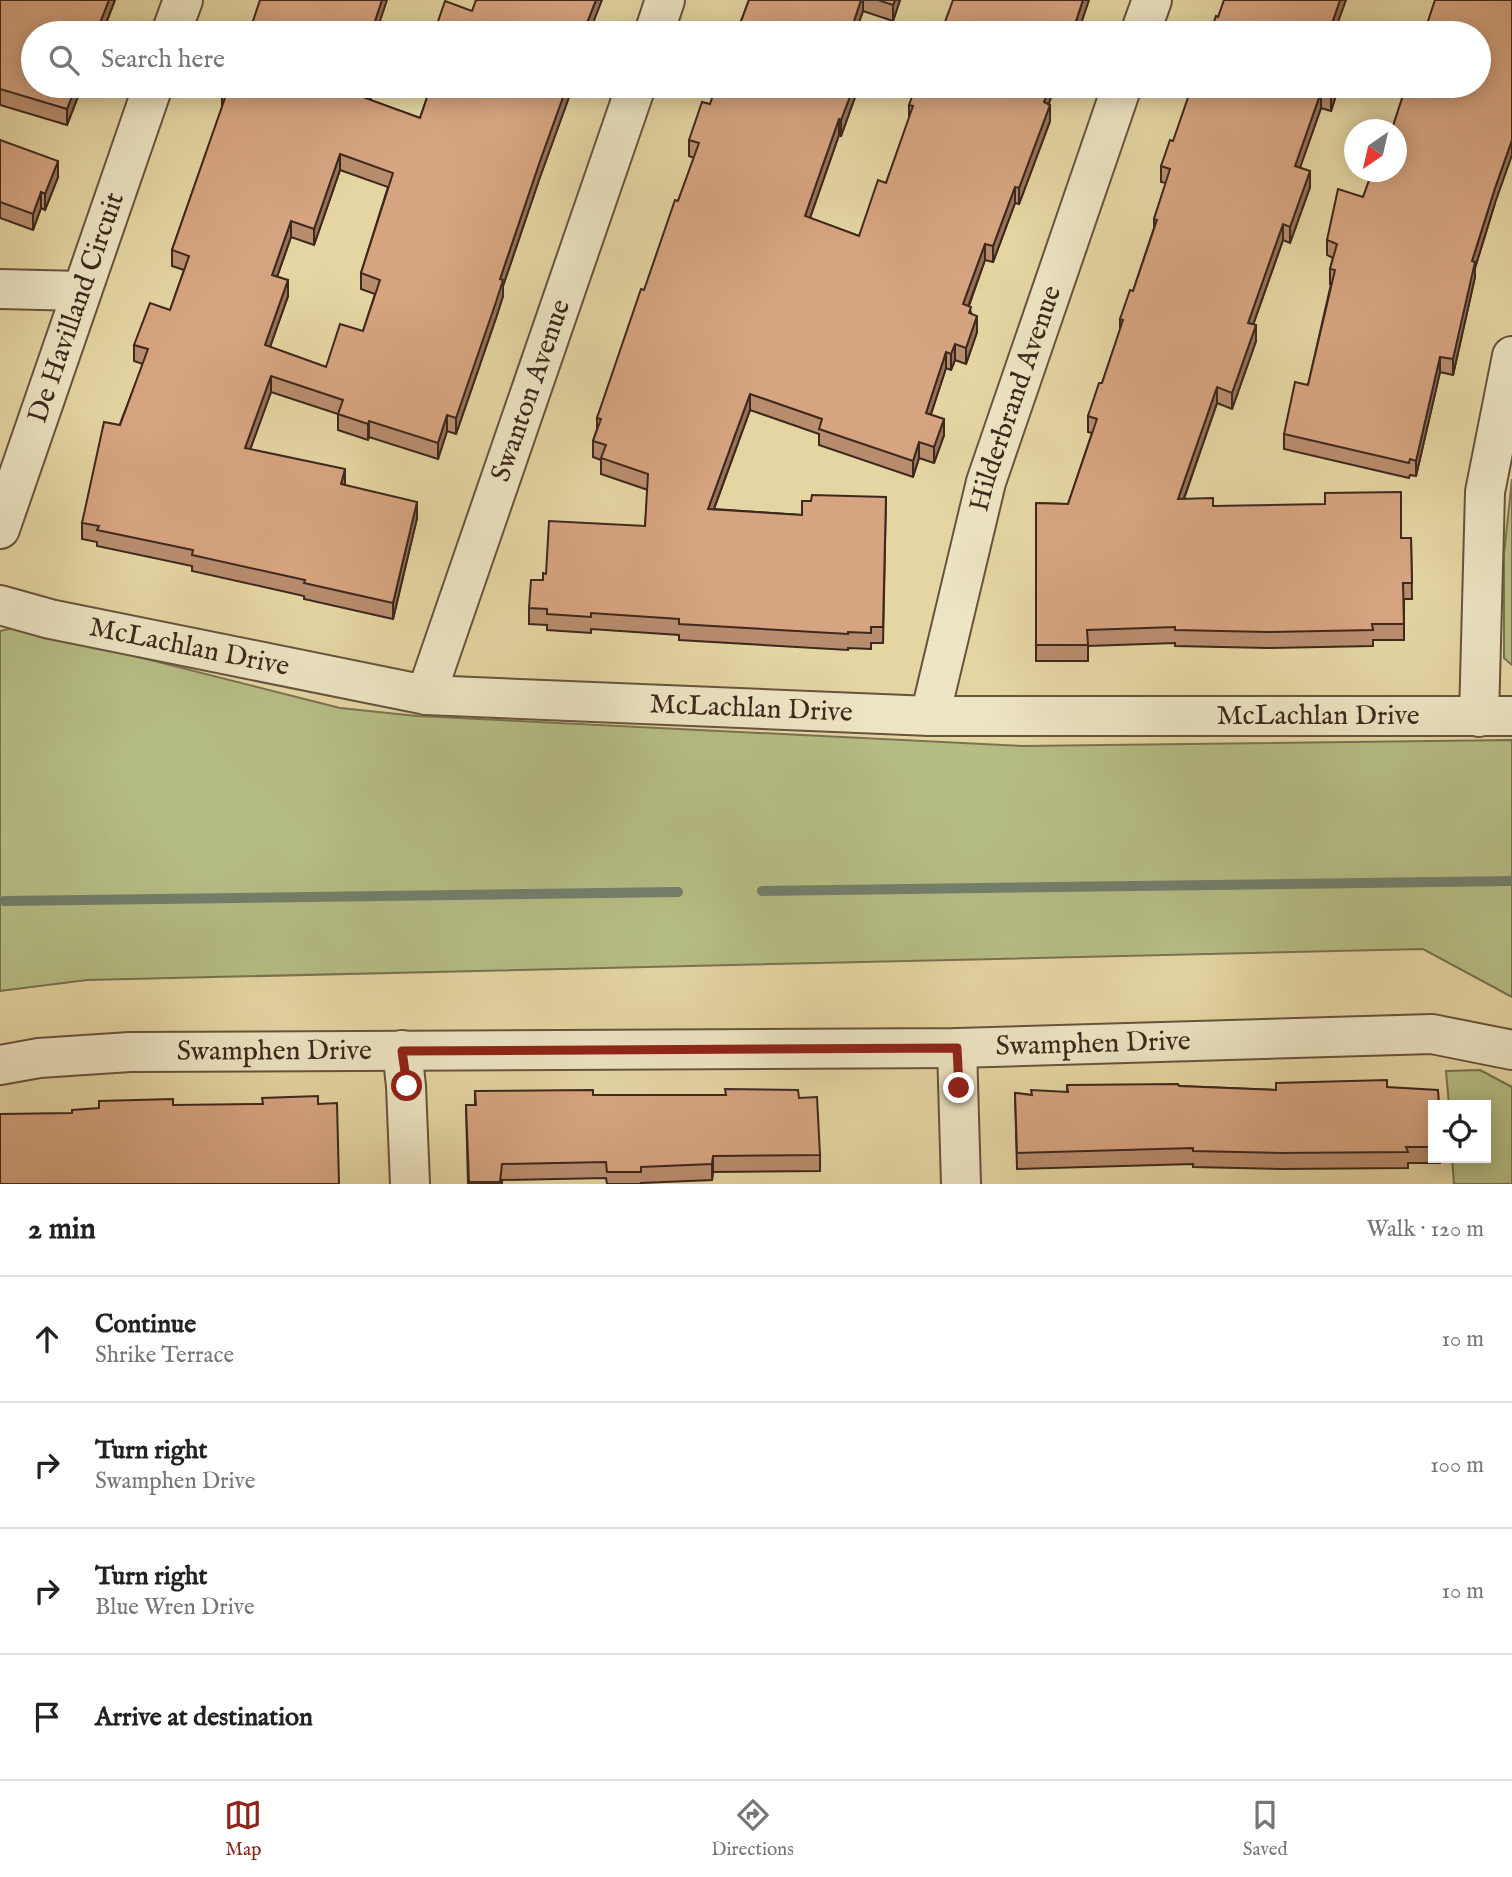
<!DOCTYPE html>
<html lang="en">
<head>
<meta charset="utf-8">
<style>
	body { margin:0; font-family:"IM FELL English",serif; background:#f6f6f6; color:#222 }
	.controls { position:absolute; right:21px; bottom:21px; display:grid; overflow:hidden; border-radius:0px; box-shadow:0 4px 18px #0003 }
	.controls button { width:63px; height:63px; display:grid; place-items:center; padding:0; border:0; border-bottom:2px solid #e0e0e0; background:#fff; color:#222; font:35px sans-serif }
	.compass { position:absolute; left:1344px; top:119px; width:63px; height:63px; border-radius:50%; background:#fff; box-shadow:0 4px 18px #0003; rotate:214deg }
	.stop { position:absolute; width:21px; height:21px; margin:-16px; border:5px solid #8f2418; border-radius:50%; background:#fff }
	.stop.end { background:#8f2418; border-color:#fff; box-shadow:0 2px 7px #0008 }
	.list { margin:0; padding:0; list-style:none }
	h2 { display:flex; justify-content:space-between; align-items:center; height:91px; margin:0; padding:0 28px; font-size:30px }
	h2 small { font-size:23px; font-weight:400; color:#767676 }
	.list li { display:grid; grid-template-columns:46px 1fr auto; gap:21px; align-items:center; box-sizing:border-box; height:126px; padding:0 28px; border-top:2px solid #e0e0e0 }
	.list b { display:block; font-size:26px; white-space:nowrap }
	.list p { margin:0; font-size:23px; white-space:nowrap; color:#767676 }
	.list em { font-size:23px; font-style:normal; color:#767676 }
	.icon { flex:none; width:38px; height:38px; fill:none; stroke:currentColor; stroke-width:2; stroke-linecap:round; stroke-linejoin:round }
	.map { position:relative; flex:none; width:1512px; height:1184px; overflow:hidden }
	.search { position:absolute; background:#fff; box-shadow:0 4px 18px #0003; left:21px; right:21px; top:21px; height:77px; display:flex; align-items:center; gap:18px; box-sizing:border-box; padding:0 24px; border-radius:38px; color:#767676; font-size:26px }
	.sheet { height:595px; background:#fff }
	nav { display:flex; justify-content:space-around; align-items:center; box-sizing:border-box; height:98px; border-top:2px solid #e0e0e0; background:#fff; font-size:19px; color:#767676 }
	nav a { display:grid; justify-items:center; gap:4px }
	nav .on { color:#8f2418 }
	.map>svg:first-child { display:block }
	.green { fill:#b5bd84; stroke:#7a7250; stroke-width:2 }
	.lines { fill:none; stroke-linecap:round; stroke-linejoin:round }
	.stream { stroke:#737f6c; stroke-width:10 }
	.minor-casing { stroke:#68533e; stroke-width:42 }
	.minor { stroke:#ede4c3; stroke-width:38 }
	.wall { fill:#b88d6e; stroke:#3e281d; stroke-width:2; fill-rule:evenodd }
	.shaded-wall { fill:#96735a; stroke:#3e281d; stroke-width:2 }
	.building { fill:#d6a480; stroke:#3e281d; stroke-width:2; fill-rule:evenodd }
	.route { stroke:#8f2418; stroke-width:9 }
	.labels { text-anchor:middle; dominant-baseline:central; stroke-width:5; stroke-linejoin:round; paint-order:stroke }
	.street-label { font-size:28px; fill:#3e281d; stroke:#ede4c3 }
</style>
</head>
<body>
<div class="map">
<svg width="1512" height="1184" viewBox="0 0 1512 1184">
	<rect width="100%" height="100%" fill="#e4d5a2"/>
	<filter id="stains"><feTurbulence type="fractalNoise" baseFrequency=".00286" numOctaves="4"/><feColorMatrix values="0 0 0 0 .2 0 0 0 0 .09 0 0 0 0 .02 0 0 0 .5 -.17"/></filter>
	<radialGradient id="worn" r=".72"><stop offset=".6" stop-color="#630" stop-opacity="0"/><stop offset="1" stop-color="#630" stop-opacity=".3"/></radialGradient>
	<g class="green">
		<polygon points="1512,479 1512,665 1504,658 1504,554"/>
		<polygon points="13,628 24,628 340,708 417,716 1023,746 1512,740 1512,997 1423,949 87,980 0,991 0,631"/>
		<polygon points="1480,1070 1512,1087 1512,1184 1454,1184 1452,1158 1486,1158 1486,1105 1449,1105 1446,1071"/>
	</g>
	<g class="lines">
		<g class="stream">
			<polyline points="762,891 1512,881"/>
			<polyline points="4,901 678,892"/>
		</g>
		<g class="minor-casing">
			<g id="minor">
				<polyline points="171,33 183,0"/>
				<polyline points="654,33 665,0"/>
				<polyline points="1140,33 1152,0"/>
				<polyline points="0,289 82,291"/>
				<path id="s1" d="M0,529L153,86"/>
				<path id="s2" d="M0,605L50,619L426,695L930,716H1512"/>
				<path id="s3" d="M426,695L636,86"/>
				<path id="s4" d="M930,716L986,482L1122,86"/>
				<polyline points="1479,717 1485,492 1512,356"/>
				<polyline points="957,1048 961,1184"/>
				<polyline points="402,1050 406,1086 410,1184"/>
				<path id="s5" d="M0,1065L39,1058L130,1052L957,1048L1432,1034L1512,1050"/>
			</g>
		</g>
		<use href="#minor" class="minor"/>
	</g>
	<g class="wall">
		<polygon points="0,0 115,0 67,125 0,105"/>
		<polygon points="749,0 900,0 893,21 863,11 855,33 734,33 740,24"/>
		<path d="M224,86H375L370,100L420,118L431,86H573L540,177L503,286V296L496,318L456,434L447,431L438,459L369,437L368,440L338,430V414L271,392L250,449L345,485L417,518L393,619L304,599V596L192,571V566L97,546V542L82,539V523L143,364L134,361V345L170,310L184,270L172,266V250L222,108V93ZM340,170L388,187L361,273V289L375,294L363,331L326,367L270,347L288,296L277,277L291,237L314,245Z"/>
		<polygon points="859,86 841,136 839,135 810,218 859,236 886,183 909,119 909,105 1049,104 1050,121 1019,204 1015,203 993,262 985,260 969,306 977,332 966,364 955,360 951,370 946,368 931,414 944,435 934,463 919,458 913,477 819,445 819,434 750,410 714,509 802,515 811,501 886,497 883,643 871,643 871,649 848,648 848,650 679,640 679,635 591,629 591,633 547,630 547,625 529,624 529,608 546,574 645,526 648,490 601,474 601,460 593,457 593,441 597,429 597,418 694,158 689,156 689,140"/>
		<polygon points="1339,86 1331,111 1321,108 1300,167 1310,187 1290,243 1283,240 1253,325 1256,341 1232,409 1217,403 1184,499 1213,506 1401,538 1411,538 1412,599 1404,599 1404,640 1373,640 1373,646 1268,648 1175,646 1175,643 1088,646 1088,661 1036,661 1036,503 1068,504 1092,433 1088,432 1088,416 1102,383 1120,331 1120,319 1133,291 1154,228 1154,219 1166,183 1161,182 1161,166 1173,141"/>
		<polygon points="1392,129 1495,203 1475,268 1475,277 1453,375 1440,372 1416,476 1410,475 1409,478 1284,449 1284,434 1308,385 1331,284 1330,284 1330,269 1333,258 1327,255 1327,240 1363,197"/>
		<polygon points="0,140 58,177 45,210 41,208 33,230 0,218"/>
		<polygon points="1067,1085 1179,1086 1276,1090 1387,1087 1433,1105 1433,1158 1440,1158 1440,1163 1408,1163 1408,1168 1280,1169 1193,1167 1193,1164 1017,1169 1015,1093 1031,1095 1067,1092"/>
		<polygon points="475,1091 593,1095 799,1098 820,1155 820,1171 713,1172 712,1180 641,1183 641,1184 607,1184 606,1178 502,1180 502,1184 468,1184 466,1105 475,1105"/>
	</g>
	<g class="shaded-wall">
		<polygon points="109,0 115,0 102,33 96,33"/>
		<polygon points="382,0 387,0 376,33 371,33"/>
		<polygon points="596,0 602,0 589,33 583,33"/>
		<polygon points="861,0 863,0 863,11 855,33 850,33"/>
		<polygon points="895,0 900,0 893,21 893,5"/>
		<polygon points="1083,0 1089,0 1078,33 1072,33"/>
		<polygon points="1340,0 1346,0 1334,33 1329,33"/>
		<polygon points="76,86 82,86 67,125 67,109"/>
		<polygon points="369,86 375,86 365,114 365,98"/>
		<polygon points="567,86 573,86 540,177 503,286 503,296 496,318 456,434 456,418 500,279 540,161"/>
		<polygon points="854,86 859,86 841,136 841,120"/>
		<polygon points="1050,86 1055,86 1044,118 1044,102"/>
		<polygon points="1334,86 1339,86 1331,111 1331,95"/>
		<polygon points="1321,92 1321,108 1295,182 1295,166"/>
		<polygon points="1050,105 1050,121 1019,204 1019,188"/>
		<polygon points="839,119 839,135 805,232 805,216"/>
		<polygon points="1512,140 1512,155 1495,203 1475,268 1475,277 1453,375 1453,359 1472,261 1495,188"/>
		<polygon points="340,154 340,170 314,245 314,229"/>
		<polygon points="58,161 58,177 45,210 45,194"/>
		<polygon points="1310,171 1310,187 1290,243 1290,227"/>
		<polygon points="1015,187 1015,203 993,262 993,246"/>
		<polygon points="41,192 41,208 33,230 33,214"/>
		<polygon points="291,221 291,237 272,291 272,275"/>
		<polygon points="1283,224 1283,240 1248,339 1248,323"/>
		<polygon points="985,244 985,260 963,320 963,304"/>
		<polygon points="288,280 288,296 265,361 265,345"/>
		<polygon points="977,316 977,332 966,364 966,348"/>
		<polygon points="1256,325 1256,341 1232,409 1232,393"/>
		<polygon points="955,344 955,360 951,370 951,354"/>
		<polygon points="946,352 946,368 926,429 926,413"/>
		<polygon points="1440,357 1440,372 1416,476 1416,461"/>
		<polygon points="271,376 271,392 245,464 245,448"/>
		<polygon points="1217,387 1217,403 1178,515 1178,499"/>
		<polygon points="750,394 750,410 708,525 708,509"/>
		<polygon points="447,415 447,431 438,459 438,443"/>
		<polygon points="944,419 944,435 934,463 934,447"/>
		<polygon points="369,421 369,437 368,440 368,424"/>
		<polygon points="919,442 919,458 913,477 913,461"/>
		<polygon points="345,469 345,485 341,484"/>
		<polygon points="417,502 417,518 393,619 393,603"/>
		<polygon points="713,1156 713,1172 712,1180 712,1164"/>
	</g>
	<g class="building">
		<polygon points="0,0 109,0 96,33 33,33 33,86 76,86 67,109 0,89"/>
		<polygon points="260,0 382,0 371,33 249,33"/>
		<polygon points="476,0 596,0 583,33 434,33 445,1 472,11"/>
		<polygon points="749,0 861,0 850,33 734,33 737,23 740,24"/>
		<polygon points="878,0 895,0 893,5"/>
		<polygon points="953,0 1083,0 1072,33 941,33"/>
		<polygon points="1224,0 1340,0 1329,32 1333,33 1210,33 1216,16 1218,17"/>
		<polygon points="1435,0 1512,0 1512,140 1495,188 1472,261 1475,262 1453,359 1440,357 1416,461 1410,459 1409,463 1284,434 1295,382 1308,385 1335,270 1330,269 1337,244 1327,240 1338,189 1363,197 1372,172 1396,172 1396,130 1387,130 1388,127 1392,129 1406,86 1479,86 1479,33 1424,33"/>
		<path d="M224,86H369L365,98L420,118L431,86H567L540,161L500,279L503,280L496,302L456,418L447,415L438,443L369,421L368,424L338,414L343,400L271,376L245,448L345,469L341,484L417,502L393,603L304,583L305,580L192,555L193,550L97,530L99,526L82,523L104,422L120,425L148,349L134,345L150,303L170,310L189,256L172,250L226,95L222,93ZM340,154L393,173L361,273L380,280L363,331L340,324L326,367L265,345L288,280L272,275L291,221L314,229Z"/>
		<polygon points="716,86 854,86 841,120 839,119 805,216 859,236 878,180 886,183 913,106 909,105 916,86 1050,86 1044,102 1050,105 1019,188 1015,187 993,246 985,244 963,304 971,307 969,313 977,316 966,348 955,344 951,354 946,352 926,413 944,419 934,447 919,442 913,461 819,429 822,419 750,394 708,509 802,515 802,501 811,501 812,495 886,497 883,627 871,627 871,633 848,632 848,634 679,624 679,619 591,613 591,617 547,614 547,609 529,608 531,580 543,580 543,573 546,574 549,521 645,526 648,474 601,458 606,445 593,441 601,419 597,418 641,289 644,290 675,200 678,201 699,143 689,140 702,102 710,104"/>
		<polygon points="1192,86 1334,86 1331,95 1321,92 1295,166 1310,171 1290,227 1283,224 1248,323 1256,325 1232,393 1217,387 1178,499 1213,498 1213,506 1325,504 1325,493 1401,492 1401,538 1411,538 1412,583 1403,583 1404,624 1372,624 1373,630 1268,632 1175,630 1175,627 1087,630 1088,645 1036,645 1036,503 1068,504 1097,419 1088,416 1099,383 1102,383 1123,320 1120,319 1130,290 1133,291 1157,220 1154,219 1170,169 1161,166 1170,140 1173,141"/>
		<polygon points="0,140 58,161 45,194 41,192 33,214 0,202"/>
		<polygon points="1387,1080 1387,1087 1438,1090 1439,1105 1433,1105 1433,1147 1406,1147 1408,1152 1280,1153 1193,1151 1193,1148 1017,1153 1015,1093 1032,1095 1031,1090 1068,1092 1067,1085 1178,1084 1179,1086 1276,1090 1276,1083"/>
		<polygon points="725,1089 798,1090 799,1098 817,1097 820,1155 713,1156 712,1164 641,1167 641,1172 607,1172 606,1162 502,1164 500,1182 469,1182 466,1105 476,1105 475,1091 593,1090 593,1095 726,1095"/>
		<polygon points="318,1096 318,1104 337,1103 339,1184 0,1184 0,1114 72,1113 72,1110 99,1108 99,1101 173,1099 173,1105 263,1104 262,1098"/>
	</g>
	<g class="lines">
		<polyline class="route" points="407,1086 402,1051 957,1048 959,1088"/>
	</g>
	<g class="labels">
		<g class="street-label">
			<text stroke="none"><textPath href="#s1" startOffset="234">De Havilland Circuit</textPath></text>
			<text stroke="none"><textPath href="#s3" startOffset="322">Swanton Avenue</textPath></text>
			<text stroke="none"><textPath href="#s4" startOffset="329">Hilderbrand Avenue</textPath></text>
			<text stroke="none"><textPath href="#s2" startOffset="194">McLachlan Drive</textPath></text>
			<text stroke="none"><textPath href="#s2" startOffset="761">McLachlan Drive</textPath></text>
			<text stroke="none"><textPath href="#s2" startOffset="1328">McLachlan Drive</textPath></text>
			<text stroke="none"><textPath href="#s5" startOffset="1094">Swamphen Drive</textPath></text>
			<text stroke="none"><textPath href="#s5" startOffset="275">Swamphen Drive</textPath></text>
		</g>
	</g>
	<rect width="100%" height="100%" filter="url(#stains)"/>
	<rect width="100%" height="100%" fill="url(#worn)"/>
</svg>
<div class="controls">
<button><svg class="icon" aria-label="locate" viewBox="0 0 24 24"><circle cx="12" cy="12" r="6"/><path d="M12 2v4M12 18v4M2 12h4M18 12h4"/></svg></button>
</div>
<svg class="compass" viewBox="-18 -18 36 36"><path d="M0-13l5 13h-10z" fill="#e53935"/><path d="M0 13l5-13h-10z" fill="#767676"/></svg>
<div class="stop" style="left:407px;top:1086px"></div>
<div class="stop end" style="left:959px;top:1088px"></div>
<div class="search"><svg class="icon" aria-label="search" viewBox="0 0 24 24"><circle cx="10" cy="10" r="6"/><path d="M15 15l6 6"/></svg>Search here</div>
</div>
<section class="sheet">
<h2>2 min<small>Walk · 120 m</small></h2>
<ul class="list">
<li><svg class="icon" aria-label="ahead" viewBox="0 0 24 24"><path d="M12 20V5M6 11l6-6 6 6"/></svg><div><b>Continue</b><p>Shrike Terrace</p></div><em>10 m</em></li>
<li><svg class="icon" aria-label="right" viewBox="0 0 24 24"><path d="M7 20v-9h11M14 6l5 5-5 5"/></svg><div><b>Turn right</b><p>Swamphen Drive</p></div><em>100 m</em></li>
<li><svg class="icon" aria-label="right" viewBox="0 0 24 24"><path d="M7 20v-9h11M14 6l5 5-5 5"/></svg><div><b>Turn right</b><p>Blue Wren Drive</p></div><em>10 m</em></li>
<li><svg class="icon" aria-label="arrive" viewBox="0 0 24 24"><path d="M6 21V4h12l-3 4 3 4H6"/></svg><div><b>Arrive at destination</b></div></li>
</ul>
</section>
<nav>
<a class="on"><svg class="icon" aria-label="map" viewBox="0 0 24 24"><path d="M3 6l6-2 6 2 6-2v14l-6 2-6-2-6 2zM9 4v14M15 6v14"/></svg>Map</a>
<a><svg class="icon" aria-label="directions" viewBox="0 0 24 24"><path d="M12 3l9 9-9 9-9-9zM9 14v-3h6M13 9l2 2-2 2"/></svg>Directions</a>
<a><svg class="icon" aria-label="saved" viewBox="0 0 24 24"><path d="M7 4h10v16l-5-4-5 4z"/></svg>Saved</a>
</nav>
</body>
</html>
